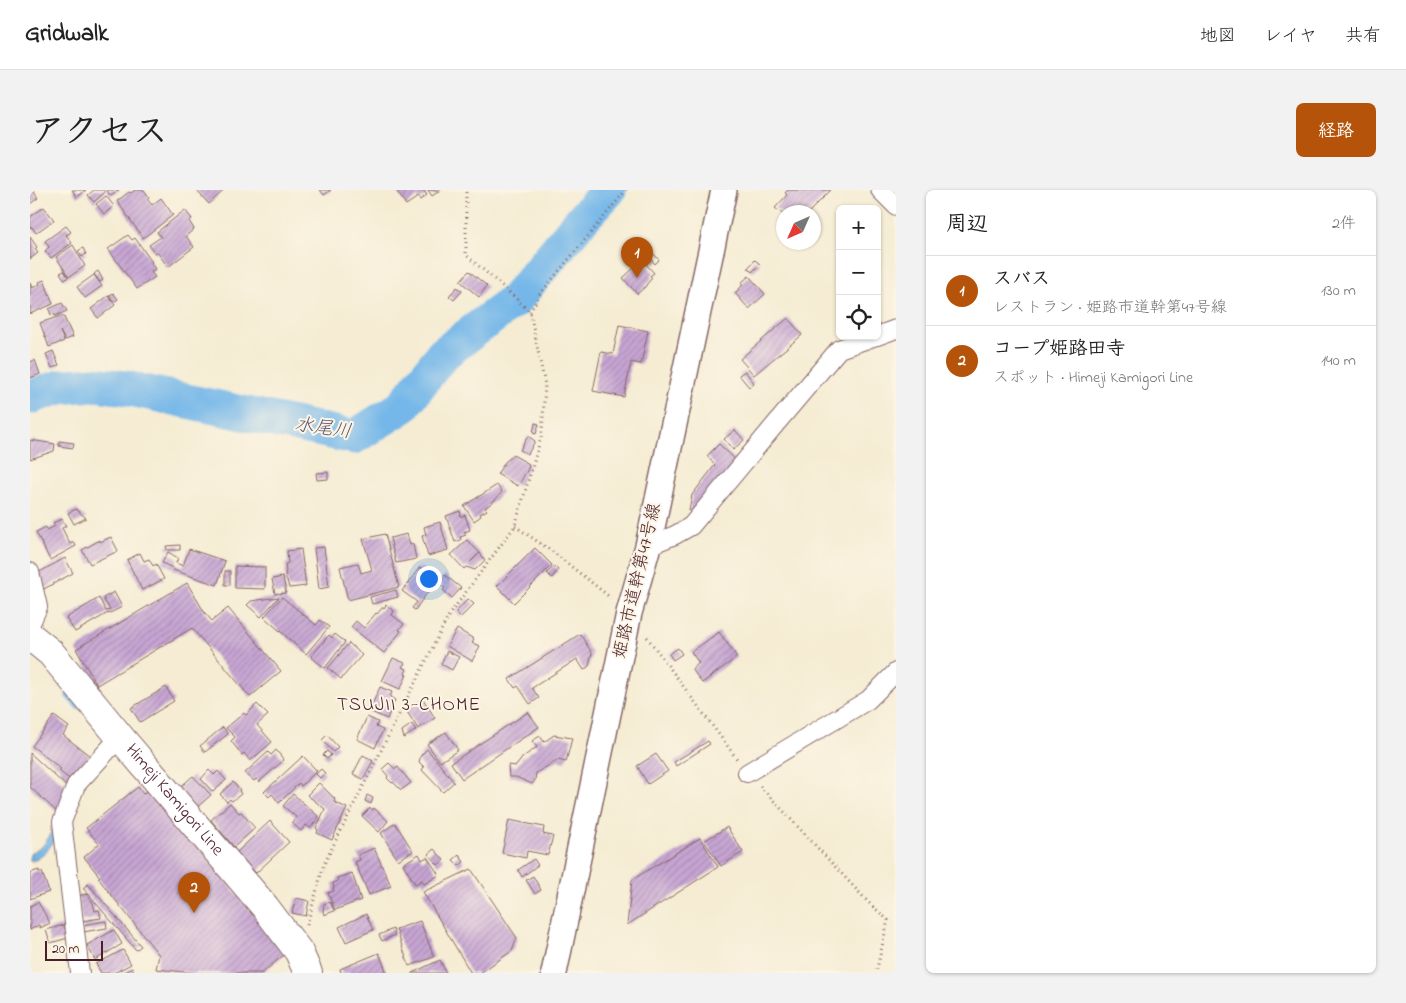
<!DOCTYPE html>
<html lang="ja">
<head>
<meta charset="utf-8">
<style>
	body { margin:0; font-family:"Indie Flower","Klee One",sans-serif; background:#f2f2f2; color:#222 }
	.controls { position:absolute; right:15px; top:15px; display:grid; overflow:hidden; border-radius:8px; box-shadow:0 1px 4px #0004 }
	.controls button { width:45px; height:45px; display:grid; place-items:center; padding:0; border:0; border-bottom:1px solid #e0e0e0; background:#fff; color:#222; font:25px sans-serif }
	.compass { position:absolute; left:746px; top:15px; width:45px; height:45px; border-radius:50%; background:#fff; box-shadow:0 1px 4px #0004; rotate:225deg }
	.scale { position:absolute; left:15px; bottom:12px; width:58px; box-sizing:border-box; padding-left:5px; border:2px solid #4a1f2b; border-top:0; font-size:14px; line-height:18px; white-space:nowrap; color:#4a1f2b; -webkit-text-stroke:4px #fcf5e5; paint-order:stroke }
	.you { position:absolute; left:398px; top:388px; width:18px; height:18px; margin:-12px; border:4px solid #fff; border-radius:50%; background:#1a73e8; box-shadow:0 0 0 8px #1a73e833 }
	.badge { display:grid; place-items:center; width:32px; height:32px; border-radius:50%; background:#b45309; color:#fff; font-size:16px; font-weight:700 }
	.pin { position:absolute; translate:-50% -41px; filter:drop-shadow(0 1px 2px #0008) }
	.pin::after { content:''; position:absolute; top:26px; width:18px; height:15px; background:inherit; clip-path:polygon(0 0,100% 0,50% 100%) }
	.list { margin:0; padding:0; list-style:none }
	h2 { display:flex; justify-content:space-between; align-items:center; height:65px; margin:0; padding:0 20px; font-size:21px }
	h2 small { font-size:16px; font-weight:400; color:#767676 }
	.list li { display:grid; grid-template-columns:32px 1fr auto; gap:15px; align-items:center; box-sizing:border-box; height:70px; padding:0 20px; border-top:1px solid #e0e0e0 }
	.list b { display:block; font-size:19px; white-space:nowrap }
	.list p { margin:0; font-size:16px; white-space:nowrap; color:#767676 }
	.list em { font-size:16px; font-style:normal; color:#767676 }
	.icon { flex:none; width:28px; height:28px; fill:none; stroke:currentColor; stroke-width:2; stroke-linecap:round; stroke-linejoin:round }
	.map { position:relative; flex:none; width:866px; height:783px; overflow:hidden; border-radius:8px }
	header { display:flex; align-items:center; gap:30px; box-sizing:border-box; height:70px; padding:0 25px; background:#fff; border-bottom:1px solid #e0e0e0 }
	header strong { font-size:24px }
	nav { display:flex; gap:28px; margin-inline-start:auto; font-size:18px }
	.intro { display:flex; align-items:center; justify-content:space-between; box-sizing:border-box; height:120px; padding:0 30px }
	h1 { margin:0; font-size:35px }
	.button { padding:12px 22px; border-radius:8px; background:#b45309; color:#fff; font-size:18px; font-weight:700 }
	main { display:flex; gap:30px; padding:0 30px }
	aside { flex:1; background:#fff; border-radius:8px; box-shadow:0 1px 4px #0004 }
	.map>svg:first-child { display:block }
	.water { fill:#74b7e9; stroke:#5f6b8a }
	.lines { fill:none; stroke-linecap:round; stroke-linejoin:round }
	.stream { stroke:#74b7e9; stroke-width:5.5 }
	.river { stroke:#74b7e9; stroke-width:35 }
	.building { fill:url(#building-hatch) }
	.street-casing { stroke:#866766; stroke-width:20 }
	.secondary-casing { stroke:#866766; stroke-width:28 }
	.primary-casing { stroke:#866766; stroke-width:30 }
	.path { stroke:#866766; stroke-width:3; stroke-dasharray:1 4; stroke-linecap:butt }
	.street { stroke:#fff; stroke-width:18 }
	.secondary { stroke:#fff; stroke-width:25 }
	.primary { stroke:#fff; stroke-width:28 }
	.labels { text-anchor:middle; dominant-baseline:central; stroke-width:4; stroke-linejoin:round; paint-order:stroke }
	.street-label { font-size:18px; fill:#4a1f2b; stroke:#fcf5e5 }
	.water-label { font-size:19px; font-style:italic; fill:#59546e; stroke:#fcf5e5 }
	.neighbourhood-label { font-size:19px; letter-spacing:1px; fill:#4a1f2b; stroke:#fcf5e5 }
</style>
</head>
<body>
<header>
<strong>Gridwalk</strong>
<nav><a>地図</a><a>レイヤ</a><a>共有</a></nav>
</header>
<div class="intro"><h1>アクセス</h1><a class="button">経路</a></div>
<main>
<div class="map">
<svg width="866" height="783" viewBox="0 0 866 783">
	<defs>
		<pattern id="building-hatch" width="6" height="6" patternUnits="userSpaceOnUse" patternTransform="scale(1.25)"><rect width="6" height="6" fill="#c7a6d4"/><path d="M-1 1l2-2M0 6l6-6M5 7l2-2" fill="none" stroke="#a487ac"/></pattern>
	</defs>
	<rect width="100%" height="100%" fill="#fcf5e5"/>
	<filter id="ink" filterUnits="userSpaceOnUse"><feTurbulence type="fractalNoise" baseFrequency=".02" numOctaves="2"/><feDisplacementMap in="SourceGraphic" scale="10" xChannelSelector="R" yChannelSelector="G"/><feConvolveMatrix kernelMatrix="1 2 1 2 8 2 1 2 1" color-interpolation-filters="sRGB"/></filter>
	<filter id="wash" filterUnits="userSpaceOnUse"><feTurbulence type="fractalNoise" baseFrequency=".0096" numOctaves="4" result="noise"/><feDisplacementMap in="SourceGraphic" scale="20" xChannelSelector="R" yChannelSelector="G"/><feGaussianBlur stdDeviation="1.12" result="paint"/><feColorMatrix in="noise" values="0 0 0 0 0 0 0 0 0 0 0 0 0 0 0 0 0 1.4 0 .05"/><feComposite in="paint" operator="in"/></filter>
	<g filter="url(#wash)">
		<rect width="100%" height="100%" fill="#f5ecd3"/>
		<path class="water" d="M23,641L27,646C20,656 13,670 0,671V664L13,656Z"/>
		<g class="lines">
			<polyline class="stream" points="38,506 48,517"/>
			<polyline class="river" points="0,207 30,197 64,194 96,198 324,247 372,217 413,164 485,110 552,29 579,0"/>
		</g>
		<g id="blocks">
			<g class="building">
				<polygon points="0,0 3,0 8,8 0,14"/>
				<polygon points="42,0 56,0 47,7"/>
				<polygon points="64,0 73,0 75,2 64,12 58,5"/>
				<polygon points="76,0 89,0 81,6"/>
				<polygon points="105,0 114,0 119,7 117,9 122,15 131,8 143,25 113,48 87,11 99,2 101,3"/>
				<polygon points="168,0 194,0 179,14 167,1"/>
				<polygon points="290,0 301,0 294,5"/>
				<polygon points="366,0 393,0 397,5 390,10 388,7 376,15"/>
				<polygon points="398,0 411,0 402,6"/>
				<polygon points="758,0 801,0 779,22 754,22 754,25 745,18 757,5 755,3"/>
				<polygon points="76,6 84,16 74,24 66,14"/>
				<polygon points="14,17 24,30 6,43 2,37 0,38 0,27"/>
				<polygon points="155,20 162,29 159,31 164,39 156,46 164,57 138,77 127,62 125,63 119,55 131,47 127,42"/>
				<polygon points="36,36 41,42 36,45 42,53 21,68 15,61 19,57 15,51"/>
				<polygon points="98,45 102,50 105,48 122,72 121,73 125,79 121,82 125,87 107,99 78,59"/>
				<polygon points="0,47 7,57 5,59 8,63 0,69"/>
				<polygon points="43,55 55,76 39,87 26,67"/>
				<polygon points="53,58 56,64 52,67 48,61"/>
				<polygon points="623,63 629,70 625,74 619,67"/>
				<polygon points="725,70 730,74 722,82 718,78"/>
				<polygon points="614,72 624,83 620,86 622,88 616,95 616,96 607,104 593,88 606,76 607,78"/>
				<polygon points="34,81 38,87 35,90 30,83"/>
				<polygon points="68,81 73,90 70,92 64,84"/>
				<polygon points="439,81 457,96 449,107 430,91"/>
				<polygon points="64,85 72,96 55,108 47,97"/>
				<polygon points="719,86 735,104 719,119 705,103 712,96 712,92"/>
				<polygon points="14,90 23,114 0,124 0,93 2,98 10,94 9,92"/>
				<polygon points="427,97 432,101 424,110 419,106"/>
				<polygon points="83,103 88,109 84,112 79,106"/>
				<polygon points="78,106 85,115 68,128 61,119"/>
				<polygon points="32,113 37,121 25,126 24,124 21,125 19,119"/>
				<polygon points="33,125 43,147 35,150 30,141 34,151 19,157 10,133"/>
				<polygon points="758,128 772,145 724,185 710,169"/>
				<polygon points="589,135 618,141 611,174 601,172 594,207 563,201 571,162 583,164"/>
				<polygon points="23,161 29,175 22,178 16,164"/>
				<polygon points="5,170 10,184 0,188 0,172"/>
				<polygon points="715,181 724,193 719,197 709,185"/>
				<polygon points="505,233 509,234 506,244 503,243"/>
				<polygon points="705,240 714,250 703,260 694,249"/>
				<polygon points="498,246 505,251 498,264 490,260"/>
				<polygon points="0,250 25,254 24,261 0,269"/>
				<polygon points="29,251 44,253 43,258 29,256"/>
				<polygon points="689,254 707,271 666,325 659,320 662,305 685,275 677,266"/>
				<polygon points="483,265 499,274 498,279 488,296 467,284 475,272"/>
				<polygon points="298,282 298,289 287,290 286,283"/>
				<polygon points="467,295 472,302 464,311 455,318 457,320 450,324 451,326 444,331 434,316"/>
				<polygon points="46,319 56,328 44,334 38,323"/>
				<polygon points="430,321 431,327 435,325 440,340 434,342 436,345 430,347 431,350 425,352 416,326"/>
				<polygon points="32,329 36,336 32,338 40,354 44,352 46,356 20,370 6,342 16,337 17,340 25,336 23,333"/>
				<polygon points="410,332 418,360 398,366 392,346 396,345 394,337"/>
				<polygon points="355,344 369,397 318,410 310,377 328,373 331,383 342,380 333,349"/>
				<polygon points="377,344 380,355 383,354 386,369 366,373 360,348"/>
				<polygon points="81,347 88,361 60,374 52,360 70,350 70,352"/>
				<polygon points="437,350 450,363 440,372 450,363 455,370 445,380 436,377 434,379 421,365"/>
				<polygon points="150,355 150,360 137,360 136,356"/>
				<polygon points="294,357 299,397 289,399 284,358"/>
				<polygon points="505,358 522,375 484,413 467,396"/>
				<polygon points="159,359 195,371 187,395 143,380 143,378 132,373 138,362 148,368 146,373 153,376"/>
				<polygon points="271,359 276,396 259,398 257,390 256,390 255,382 256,382 255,374 258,373 257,361"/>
				<polygon points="110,363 114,371 119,369 123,376 126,374 134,389 112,400 97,370"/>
				<polygon points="35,368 43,383 12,400 4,385"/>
				<polygon points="205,376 235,377 235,399 205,398"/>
				<polygon points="524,376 528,380 522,388 517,383"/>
				<polygon points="390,377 407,389 385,420 382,418 387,412 372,401"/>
				<rect x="195" y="381" width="5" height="14"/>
				<polygon points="415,385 431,398 422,408 413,400 415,398 408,393"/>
				<polygon points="253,387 256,403 245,404 242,389"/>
				<polygon points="157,393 175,423 182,431 198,418 251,481 220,507 162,438 67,495 46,459"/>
				<polygon points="366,400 368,407 342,414 340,407"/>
				<polygon points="84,402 92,417 78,424 78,423 45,442 36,428 69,408 76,421 80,420 73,408"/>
				<polygon points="249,407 231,427 217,415 221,411"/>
				<polygon points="252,407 286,435 290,430 299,437 276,464 234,427"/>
				<polygon points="438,409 444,414 431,427 426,422"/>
				<polygon points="356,415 364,421 362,425 374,434 369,440 371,441 354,463 321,437 326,431 334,438 346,423 347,424 353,417 354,418"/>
				<polygon points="427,439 444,449 442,453 450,456 442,471 417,456"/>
				<polygon points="689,442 707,467 672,493 662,479 669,473 661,462"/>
				<polygon points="305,444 315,452 295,478 281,467 299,445 302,448"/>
				<polygon points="550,444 562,463 559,476 554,480 547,469 502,498 509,508 500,514 488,496 485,498 479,489"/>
				<polygon points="319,453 332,465 311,489 298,478"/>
				<polygon points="648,458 652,464 643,470 639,464"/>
				<polygon points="417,461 429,467 422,480 411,474"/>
				<polygon points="363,468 375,473 372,477 377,479 375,484 377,485 370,499 352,491"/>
				<polygon points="136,497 144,511 110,532 101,518"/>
				<polygon points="350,497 362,502 360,507 365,510 357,529 339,521"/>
				<polygon points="393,509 405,528 388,539 376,520"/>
				<polygon points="227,514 238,525 227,535 242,552 220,571 214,563 212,565 201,551 205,547 196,538 214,523 216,525"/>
				<polygon points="498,522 509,537 432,589 421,573"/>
				<polygon points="24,526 39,537 33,545 60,566 42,591 29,581 31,579 2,556"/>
				<polygon points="337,527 348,532 346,537 353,540 345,558 327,549"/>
				<polygon points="382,534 386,540 374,548 372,541"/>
				<polygon points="193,537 198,544 175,562 170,556"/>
				<polygon points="416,542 428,560 410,572 397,554"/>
				<polygon points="297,545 308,557 303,562 292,550"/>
				<polygon points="524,545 542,548 536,572 528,570 506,583 505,590 502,594 486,587 479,587 478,575 486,576 493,567 507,557 502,551 510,546 514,552"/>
				<polygon points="678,551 680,554 646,576 644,572"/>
				<polygon points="397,559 424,592 413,602 392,580 394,577 389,572 391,565"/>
				<polygon points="246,560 254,570 229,592 226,589 224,591 215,583 238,562 241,565"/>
				<polygon points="297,561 301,565 297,569 293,565"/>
				<polygon points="0,563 38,598 27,622 0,597"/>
				<polygon points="626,564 638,581 618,594 607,576"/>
				<polygon points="333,565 343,571 333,589 323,584"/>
				<polygon points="273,566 287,581 271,596 269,593 249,613 242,604 239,607 234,602"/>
				<polygon points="359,573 365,579 368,577 381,593 371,600 363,592 362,593 357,588 358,586 352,579"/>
				<polygon points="291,579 295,583 290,588 286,584"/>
				<polygon points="179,580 184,585 188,581 196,590 183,602 171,589"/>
				<polygon points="163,586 181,605 165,619 148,599"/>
				<polygon points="203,592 210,600 209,601 211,604 202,611 200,609 197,612 190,604"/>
				<polygon points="289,593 305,609 304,612 317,618 302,650 287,643 288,640 286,638 295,619 277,605"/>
				<polygon points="108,597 113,604 121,597 255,764 232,783 164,783 126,779 129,765 68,688 70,687 54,667 69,654 56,638"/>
				<polygon points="263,604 289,627 280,638 276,635 271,641 262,633 266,627 253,616"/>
				<polygon points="337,605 343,608 341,614 335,611"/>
				<polygon points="200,613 209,623 211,622 225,638 204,657 181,630"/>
				<polygon points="340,618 343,620 344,618 358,631 349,642 332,626"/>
				<polygon points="479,630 514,637 513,644 523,646 518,665 497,661 496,668 472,663"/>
				<polygon points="240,631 259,652 226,683 206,663"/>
				<polygon points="365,633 383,661 368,670 351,643"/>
				<polygon points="697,637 713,662 691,676 674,651"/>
				<polygon points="670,648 688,677 597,735 602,690"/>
				<polygon points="344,658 361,696 339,705 325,672 330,670 328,665"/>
				<polygon points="404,659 414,670 408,675 398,664"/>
				<polygon points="389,664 392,670 397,667 409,685 394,694 392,690 385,694 373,674"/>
				<polygon points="429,665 434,672 429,676 423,670"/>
				<polygon points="504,669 508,675 492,687 488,680"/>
				<polygon points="441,679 487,748 482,761 450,783 441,783 393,702"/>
				<polygon points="9,680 9,682 12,682 19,702 0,709 0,683"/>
				<polygon points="322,683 331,710 305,720 298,703 304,701 303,698 304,698 303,693 308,691 307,688"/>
				<polygon points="503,686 511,700 505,704 496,690"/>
				<polygon points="58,694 111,756 106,760 53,698"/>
				<polygon points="56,704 63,713 65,721 69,720 71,728 52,731 48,706"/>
				<polygon points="266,708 279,711 276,726 262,723"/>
				<polygon points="8,712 20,733 10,738 9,735 0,740 0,716"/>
				<polygon points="300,712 304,721 294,725 293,721 294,714"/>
				<polygon points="336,724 343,740 316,752 309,737"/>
				<polygon points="76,731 77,738 53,742 52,735"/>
				<polygon points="390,731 404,767 379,776 366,739"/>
				<polygon points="34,735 38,748 20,753 16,740"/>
				<polygon points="363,739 365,745 352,751 349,745"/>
				<polygon points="84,740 92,754 65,770 57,755"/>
				<polygon points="93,760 101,774 84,783 71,783 66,774"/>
				<polygon points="349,763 357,783 311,783 310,779"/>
				<polygon points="410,770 416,783 382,783"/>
				<polygon points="102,778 105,783 92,783"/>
			</g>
		</g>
	</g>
	<g filter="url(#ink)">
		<use href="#blocks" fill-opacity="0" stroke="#866766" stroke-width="1"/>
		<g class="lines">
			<g class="street-casing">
				<g id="street">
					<polyline points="850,0 866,16"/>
					<polyline points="847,146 866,139"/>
					<polyline points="618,356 645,345 661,336 744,236 809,159 846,146"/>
					<polyline points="0,382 8,417 0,435"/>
					<polyline points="717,583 838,510 866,482"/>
					<polyline points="50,783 32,632 46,595 90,547"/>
				</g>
			</g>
			<g class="secondary-casing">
				<polyline id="secondary" points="524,783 599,423 618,356 694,0"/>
			</g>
			<g class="primary-casing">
				<g id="primary">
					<path id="s1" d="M0,446L21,463L90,547L235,717L269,762L278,783"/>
				</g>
			</g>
			<g class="path">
				<polyline points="500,122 510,104 596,0"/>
				<polyline points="485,336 523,362 581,408"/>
				<polyline points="617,447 707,569"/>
				<polyline points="730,596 838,712 858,730 846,783"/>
				<polyline points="277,735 294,674 419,425 485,336 512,244 515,195 500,122 478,101 436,65 436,0"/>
			</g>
			<use href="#street" class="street"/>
			<use href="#secondary" class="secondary"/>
			<use href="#primary" class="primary"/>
		</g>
	</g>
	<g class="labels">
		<g class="street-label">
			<text transform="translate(608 391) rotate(-77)">姫路市道幹第47号線</text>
			<text stroke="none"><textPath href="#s1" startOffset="219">Himeji Kamigori Line</textPath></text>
		</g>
		<g class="water-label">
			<text transform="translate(293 239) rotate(8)">水尾川</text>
		</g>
		<g class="neighbourhood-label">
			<text x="379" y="515">TSUJII 3-CHOME</text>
		</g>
	</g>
</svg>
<div class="controls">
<button>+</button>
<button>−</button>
<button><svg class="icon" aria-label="locate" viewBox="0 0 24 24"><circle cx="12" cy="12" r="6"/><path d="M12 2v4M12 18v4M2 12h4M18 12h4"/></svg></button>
</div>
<svg class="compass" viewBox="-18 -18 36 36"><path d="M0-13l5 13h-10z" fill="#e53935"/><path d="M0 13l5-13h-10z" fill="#767676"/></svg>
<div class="scale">20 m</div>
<div class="you"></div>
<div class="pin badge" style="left:607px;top:88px">1</div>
<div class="pin badge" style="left:164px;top:723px">2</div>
</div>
<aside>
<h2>周辺<small>2件</small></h2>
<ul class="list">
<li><span class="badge">1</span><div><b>スバス</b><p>レストラン · 姫路市道幹第47号線</p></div><em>130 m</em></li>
<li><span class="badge">2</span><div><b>コープ姫路田寺</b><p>スポット · Himeji Kamigori Line</p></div><em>140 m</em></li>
</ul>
</aside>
</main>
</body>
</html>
